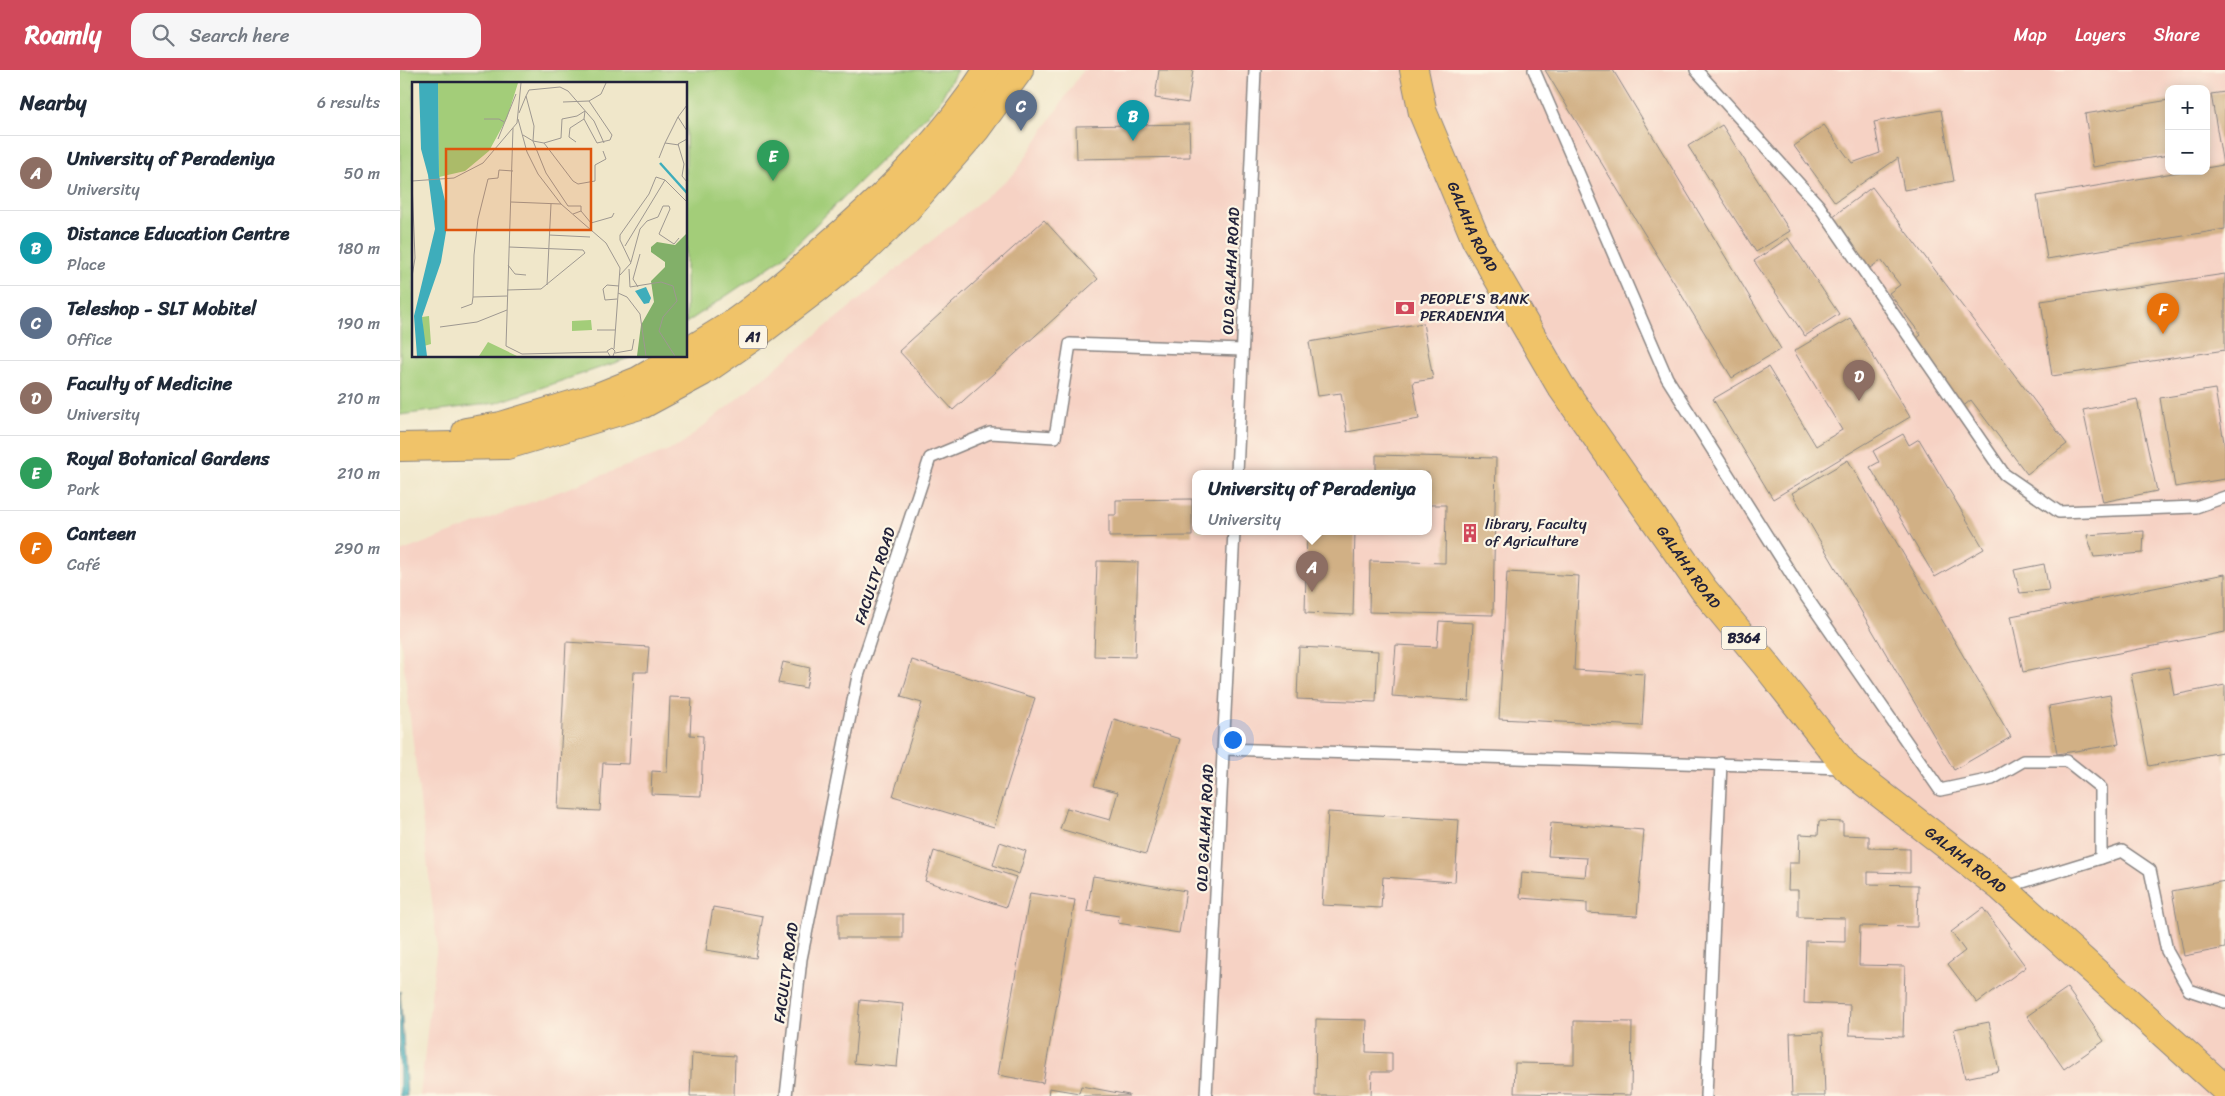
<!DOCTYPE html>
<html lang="en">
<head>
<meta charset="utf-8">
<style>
	body { margin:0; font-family:Sriracha,sans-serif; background:#f6f6f7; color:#1f2937 }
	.controls { position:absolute; right:15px; top:15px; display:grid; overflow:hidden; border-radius:10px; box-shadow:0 2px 12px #0003 }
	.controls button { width:45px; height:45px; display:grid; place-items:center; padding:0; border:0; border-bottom:1px solid #e0e1e3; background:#fff; color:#1f2937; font:25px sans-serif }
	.you { position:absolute; left:832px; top:669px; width:18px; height:18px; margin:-12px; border:4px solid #fff; border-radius:50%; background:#1a73e8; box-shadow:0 0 0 8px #1a73e833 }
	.badge { display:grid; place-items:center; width:32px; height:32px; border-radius:50%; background:#d1495b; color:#fff; font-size:16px; font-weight:700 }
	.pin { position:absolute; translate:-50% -41px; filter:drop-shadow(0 1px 2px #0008) }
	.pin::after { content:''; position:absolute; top:26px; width:18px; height:15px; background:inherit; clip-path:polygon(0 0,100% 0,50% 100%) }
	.popup { position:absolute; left:792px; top:400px; width:240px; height:65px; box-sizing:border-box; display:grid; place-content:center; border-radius:10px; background:#fff; filter:drop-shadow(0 1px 4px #0005); font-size:16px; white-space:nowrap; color:#747a83 }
	.popup b { font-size:19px; color:#1f2937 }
	.popup::after { content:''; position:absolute; left:50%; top:100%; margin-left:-10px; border:10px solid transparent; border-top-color:#fff }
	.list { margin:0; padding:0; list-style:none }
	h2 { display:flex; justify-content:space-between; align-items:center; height:65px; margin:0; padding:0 20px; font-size:21px }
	h2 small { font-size:16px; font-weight:400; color:#747a83 }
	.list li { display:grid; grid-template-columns:32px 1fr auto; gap:15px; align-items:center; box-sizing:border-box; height:75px; padding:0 20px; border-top:1px solid #e0e1e3 }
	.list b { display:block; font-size:19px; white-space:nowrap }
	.list p { margin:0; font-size:16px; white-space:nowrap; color:#747a83 }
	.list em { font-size:16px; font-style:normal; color:#747a83 }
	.icon { flex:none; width:28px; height:28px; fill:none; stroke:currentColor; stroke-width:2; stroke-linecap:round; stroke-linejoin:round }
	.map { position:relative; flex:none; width:1825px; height:1026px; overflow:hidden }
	header { display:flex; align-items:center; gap:30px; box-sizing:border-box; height:70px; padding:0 25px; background:#d1495b; color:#fff }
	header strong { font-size:24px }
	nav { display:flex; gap:28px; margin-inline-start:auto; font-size:18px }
	.search { width:350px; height:45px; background:#f6f6f7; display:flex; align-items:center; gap:12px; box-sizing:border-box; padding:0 18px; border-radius:15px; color:#747a83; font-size:19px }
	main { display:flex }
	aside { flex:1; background:#fff }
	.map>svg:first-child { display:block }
	.built { fill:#f6d2c4; fill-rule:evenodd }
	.green { fill:#a3cd79; stroke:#62785a }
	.water { fill:#3eadbb; stroke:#30687b }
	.building { fill:#d1b085 }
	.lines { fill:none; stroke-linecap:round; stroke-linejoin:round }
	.lane-casing { stroke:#898482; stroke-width:14 }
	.primary-casing { stroke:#898482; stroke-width:30 }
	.highway-casing { stroke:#898482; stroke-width:30 }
	.lane { stroke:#fff; stroke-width:11 }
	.primary { stroke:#f0c369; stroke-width:28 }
	.highway { stroke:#f0c369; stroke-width:28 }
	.labels { text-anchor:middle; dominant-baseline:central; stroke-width:4.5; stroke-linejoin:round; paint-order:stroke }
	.shield { fill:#fcf5e5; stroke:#63616e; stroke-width:1 }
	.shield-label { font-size:14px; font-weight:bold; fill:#22223b }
	.street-label { font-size:15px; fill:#22223b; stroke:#fcf5e5 }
	.poi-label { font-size:15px; fill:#22223b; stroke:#fcf5e5; text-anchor:start }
	.inset-river { fill:none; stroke:#3eadbb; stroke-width:2.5 }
	.inset-road { fill:none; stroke:#9e9891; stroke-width:1 }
	.view { fill:#de560e; fill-opacity:0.15; stroke:#de560e; stroke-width:2.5 }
	.inset-edge { fill:none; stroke:#22223b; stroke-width:2.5 }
</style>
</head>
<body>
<header>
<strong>Roamly</strong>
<div class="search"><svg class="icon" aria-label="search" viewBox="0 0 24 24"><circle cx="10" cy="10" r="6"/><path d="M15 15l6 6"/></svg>Search here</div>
<nav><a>Map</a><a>Layers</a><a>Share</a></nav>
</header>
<main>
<aside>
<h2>Nearby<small>6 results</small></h2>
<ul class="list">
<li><span class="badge" style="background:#8d6e63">A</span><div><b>University of Peradeniya</b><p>University</p></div><em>50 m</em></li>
<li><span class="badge" style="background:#0f9aa8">B</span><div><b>Distance Education Centre</b><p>Place</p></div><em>180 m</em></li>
<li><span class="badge" style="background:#5c6f8a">C</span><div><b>Teleshop - SLT Mobitel</b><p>Office</p></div><em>190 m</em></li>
<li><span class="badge" style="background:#8d6e63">D</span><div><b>Faculty of Medicine</b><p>University</p></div><em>210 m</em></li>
<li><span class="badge" style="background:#2e9e5b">E</span><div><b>Royal Botanical Gardens</b><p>Park</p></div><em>210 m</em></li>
<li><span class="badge" style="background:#e8710a">F</span><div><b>Canteen</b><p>Café</p></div><em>290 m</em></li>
</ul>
</aside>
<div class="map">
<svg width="1825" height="1026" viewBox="0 0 1825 1026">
	<rect width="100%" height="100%" fill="#fcf5e5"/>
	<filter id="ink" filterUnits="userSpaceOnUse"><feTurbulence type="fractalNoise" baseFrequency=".02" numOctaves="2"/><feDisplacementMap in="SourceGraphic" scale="10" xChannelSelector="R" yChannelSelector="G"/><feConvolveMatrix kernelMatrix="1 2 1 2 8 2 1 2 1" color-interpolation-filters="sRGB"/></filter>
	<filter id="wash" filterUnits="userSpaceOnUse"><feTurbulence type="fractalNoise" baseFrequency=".0096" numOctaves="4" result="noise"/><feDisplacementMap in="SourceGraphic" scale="20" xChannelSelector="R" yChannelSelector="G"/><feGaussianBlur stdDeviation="1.12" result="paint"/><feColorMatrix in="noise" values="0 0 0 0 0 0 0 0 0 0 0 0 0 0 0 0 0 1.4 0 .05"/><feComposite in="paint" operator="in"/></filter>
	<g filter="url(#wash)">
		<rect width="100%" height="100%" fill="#f0e7ca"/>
		<path class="built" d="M683,0H1825V1026H20L37,873L0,563V482L279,376L615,103ZM1769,19H1806V101H1769ZM796,403H1028V461H796Z"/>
		<polygon class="green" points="0,0 557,0 538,34 381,189 286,253 286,14 14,14 14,286 235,286 96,333 0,345"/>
		<polygon class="water" points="0,921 7,1026 0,1026"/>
		<g id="blocks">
			<g class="building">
				<polygon points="759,0 793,0 788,33 755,28"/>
				<polygon points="1145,0 1213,0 1381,279 1332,308"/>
				<polygon points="1825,22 1825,159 1647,189 1637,126 1785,101 1806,101 1806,98 1823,95 1811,24"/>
				<polygon points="1769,30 1769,85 1693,97 1685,44"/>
				<polygon points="1541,40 1554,111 1504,120 1498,88 1435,132 1394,76 1424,55 1452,93 1480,83 1474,52"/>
				<polygon points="789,54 790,87 677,89 676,56"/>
				<polygon points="1322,55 1390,161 1356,182 1288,76"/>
				<polygon points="1472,117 1667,374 1627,404 1571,330 1560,339 1510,274 1521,265 1489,223 1500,215 1481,190 1470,198 1432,147"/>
				<polygon points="644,150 698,209 553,340 499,281"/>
				<polygon points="1388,168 1439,244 1405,266 1354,191"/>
				<polygon points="1825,204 1825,280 1652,306 1641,231"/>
				<polygon points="1450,248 1510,347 1373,429 1313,329 1368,297 1416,376 1442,360 1394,281"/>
				<polygon points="1023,253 1033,309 1013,312 1019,349 947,362 941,323 918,326 909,272"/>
				<polygon points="1815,319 1825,378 1825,409 1775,417 1760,328"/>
				<polygon points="1737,329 1757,421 1703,432 1683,340"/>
				<polygon points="1503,364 1509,375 1519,369 1584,479 1535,507 1470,397 1479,392 1473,381"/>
				<polygon points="976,385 1096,388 1093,545 969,542 970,491 1045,493 1046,435 1028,435 1028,403 976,403"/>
				<polygon points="1448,390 1611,667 1554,700 1392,423"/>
				<polygon points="792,429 792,466 709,467 709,445 716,445 716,430"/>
				<polygon points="907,461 955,461 953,545 905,543"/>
				<polygon points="1744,461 1743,483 1694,487 1687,465"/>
				<polygon points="697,491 738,492 735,587 694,586"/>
				<polygon points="1644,494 1649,520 1620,523 1614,500"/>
				<polygon points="1107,502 1179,506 1174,600 1245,604 1242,656 1099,649"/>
				<polygon points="1825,504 1825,562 1623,602 1611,546"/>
				<polygon points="1039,551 1073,553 1069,631 992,626 996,575 1037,577"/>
				<polygon points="166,572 249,577 247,602 234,602 229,694 203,693 200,741 158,739"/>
				<polygon points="899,577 978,581 976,632 897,629"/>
				<polygon points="512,590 635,628 594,757 493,726 522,633 501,627"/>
				<polygon points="383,592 410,598 406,618 378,613"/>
				<polygon points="1769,597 1774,625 1825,615 1825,694 1822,682 1749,696 1731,604"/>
				<polygon points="1710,625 1719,674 1657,684 1649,636"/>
				<polygon points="270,627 292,628 290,665 303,666 301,726 251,724 252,701 267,702"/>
				<polygon points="714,649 780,669 746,784 660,759 667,738 710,750 718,722 694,716"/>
				<polygon points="928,742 1059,750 1055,812 983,807 981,838 922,835"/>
				<polygon points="1419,751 1443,752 1443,765 1469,766 1469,778 1510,779 1510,803 1468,802 1468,814 1518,815 1517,857 1460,856 1459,895 1505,896 1503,967 1449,965 1450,935 1404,933 1406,871 1445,872 1445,848 1398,847 1398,820 1388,820 1389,793 1399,793 1400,764 1418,765"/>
				<polygon points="1151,753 1244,760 1237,846 1187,843 1187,833 1120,828 1122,802 1185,807 1187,788 1148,786"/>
				<polygon points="600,772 626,781 619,804 593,795"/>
				<polygon points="534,781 616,807 606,837 525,811"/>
				<polygon points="693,806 786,821 779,863 718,853 719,846 687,841"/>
				<polygon points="1825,811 1825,878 1784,886 1772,821"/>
				<polygon points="630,823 675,830 643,1013 598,1005"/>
				<polygon points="313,837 363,846 356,888 306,880"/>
				<polygon points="1583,838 1626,897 1577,933 1548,894 1565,881 1551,862"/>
				<rect x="438" y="844" width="65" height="24"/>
				<polygon points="1667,918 1704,971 1664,999 1627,946"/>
				<polygon points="460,930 503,934 497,997 454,993"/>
				<polygon points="916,949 967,950 966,982 992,983 992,1002 972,1002 971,1026 915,1026"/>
				<polygon points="1174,951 1232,952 1231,1025 1114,1023 1115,993 1174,994"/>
				<polygon points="1589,952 1599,1001 1565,1008 1554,959"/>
				<polygon points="1423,962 1425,1026 1392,1026 1390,963"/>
				<polygon points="292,983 335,986 334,1026 290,1026"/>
				<polygon points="681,1016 729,1025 729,1026 648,1026 649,1018 679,1023"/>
			</g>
		</g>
	</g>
	<g filter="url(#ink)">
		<use href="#blocks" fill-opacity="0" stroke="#898482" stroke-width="1"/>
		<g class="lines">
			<g class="lane-casing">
				<g id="lane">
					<polyline points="1134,0 1267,308 1398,515 1540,720 1592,709 1623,691 1667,691 1701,718 1701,788 1603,818"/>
					<polyline points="1296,0 1419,136 1604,404 1659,442 1796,437 1825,427"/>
					<polyline points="837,403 855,0"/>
					<polyline points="825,679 1443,698"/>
					<polyline points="1701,788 1722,781 1750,800 1767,881 1789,920 1825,932"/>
					<polyline points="386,1026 401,889 458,606 530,388 590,363 655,367 670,274 842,280"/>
					<polyline points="806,1026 834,461"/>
					<polyline points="1306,1026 1321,693"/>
				</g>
			</g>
			<g class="primary-casing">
				<g id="primary">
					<path id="s1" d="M1014,0L1023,43L1076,170L1160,315L1304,520L1366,595L1447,698L1602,818L1825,1019"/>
				</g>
			</g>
			<g class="highway-casing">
				<g id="highway">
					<path d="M286,283C302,273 319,263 334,253C368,229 400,201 431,173C492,120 544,69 588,0"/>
					<polyline points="66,362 101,356 198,327 238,311 281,286"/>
					<polyline points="0,377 107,375 243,334 302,302 350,269 417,218 464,180 505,141 576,59 619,0"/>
				</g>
			</g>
			<use href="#lane" class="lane"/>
			<use href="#primary" class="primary"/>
			<use href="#highway" class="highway"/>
		</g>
	</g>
	<defs>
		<g id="bank-bare" transform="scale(1.5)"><path d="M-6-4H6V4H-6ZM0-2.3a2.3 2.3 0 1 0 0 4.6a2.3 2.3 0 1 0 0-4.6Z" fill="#d1495b" stroke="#fcf5e5" stroke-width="2.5" paint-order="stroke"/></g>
		<g id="building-bare" transform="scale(1.5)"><path d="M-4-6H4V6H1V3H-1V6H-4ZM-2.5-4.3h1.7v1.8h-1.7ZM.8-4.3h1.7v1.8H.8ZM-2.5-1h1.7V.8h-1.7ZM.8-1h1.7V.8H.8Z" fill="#d1495b" stroke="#fcf5e5" stroke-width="2.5" paint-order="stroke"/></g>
	</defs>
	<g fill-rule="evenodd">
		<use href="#bank-bare" x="1005" y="238"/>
		<use href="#building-bare" x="1070" y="463"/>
	</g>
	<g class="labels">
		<g class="shield">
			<rect x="339" y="255.5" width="28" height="23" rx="4"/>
			<rect x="1321.5" y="556.5" width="45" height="23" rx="4"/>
		</g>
		<g class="shield-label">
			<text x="353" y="267">A1</text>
			<text x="1344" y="568">B364</text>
		</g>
		<g class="street-label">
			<text stroke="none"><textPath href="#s1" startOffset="168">GALAHA ROAD</textPath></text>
			<text transform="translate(831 201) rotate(-87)">OLD GALAHA ROAD</text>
			<text stroke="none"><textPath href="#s1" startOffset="572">GALAHA ROAD</textPath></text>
			<text transform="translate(475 506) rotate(-72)">FACULTY ROAD</text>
			<text transform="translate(805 758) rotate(-87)">OLD GALAHA ROAD</text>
			<text stroke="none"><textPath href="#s1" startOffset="978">GALAHA ROAD</textPath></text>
			<text transform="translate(386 903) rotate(-82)">FACULTY ROAD</text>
		</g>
		<g class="poi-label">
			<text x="1020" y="229">PEOPLE'S BANK<tspan x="1020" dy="17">PERADENIYA</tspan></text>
			<text x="1085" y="454">library, Faculty<tspan x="1085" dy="17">of Agriculture</tspan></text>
		</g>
	</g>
	<g transform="translate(12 12)">
		<rect width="275" height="275" fill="#f0e7ca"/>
		<path d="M26,1H106L95,36L77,69L53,89L27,95ZM17,234L19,262L12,264L10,235ZM179,238L180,248L160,249V239ZM76,260L105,274H67Z" fill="#a3cd79"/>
		<path d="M275,151V274H225L229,243L242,220L239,199L253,185V180L239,170V165L245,160L263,163Z" fill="#82b069"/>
		<path d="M7,1H26L27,93L33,119L34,150L29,180L10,235L15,274H5L2,234L23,147L16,93L9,67ZM234,205L239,216L237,221L232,222L223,209Z" fill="#3eadbb"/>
		<path class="inset-river" d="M248,81L275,111"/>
		<path class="inset-road" d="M177,19L189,12L194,1M275,23L266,35L275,49M107,31L114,14M266,35L253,61L267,63M72,37H87L92,40M106,37L115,70L126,92L149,122L194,161L208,186L202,267M101,46L94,264L110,272L195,270M111,53L121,59L134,91L156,124H169V129L161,132M86,57L104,12M275,57L266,62L272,82L270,94L275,100M164,60L157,55L158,46L172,37M132,61L149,56L150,37L165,34L173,29L172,37L185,61L198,58L200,53L177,19L151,20M191,69L194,77L183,83V99L166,102L161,99L132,61L121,59L122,44L114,14L117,8L148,5L156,9L182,39L192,61M247,76L253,61M0,99L42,96L71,81L105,41L109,1M0,99L3,176L0,195M99,120L149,122M169,129L179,141L200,135L202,131M137,153L178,155M213,164L253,98M219,180L228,147L235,139L246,135L251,124H257L258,127L247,152L262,162L267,156M96,183L103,192L114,193M217,187L218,205L249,200L261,204L265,219L251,235L247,249L263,274M208,193L219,181L208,158V153L237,112L244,95L253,98L275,120M135,203L139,122M226,205L221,197L228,172M95,208L129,207L173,171L171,168L97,165M206,211L215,215L228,232L234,274M95,214L61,215L62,173L66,137L76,97L86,96L87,88L101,89M205,217L193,218L191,207L195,203L207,204M49,226L60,222L61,215M28,245L65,240L95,228M185,248H203M203,271L220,268L222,257M198,274L195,269L200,266L203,269L201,274"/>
		<path class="view" d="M34,67H179V148H34Z"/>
		<rect width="275" height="275" class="inset-edge"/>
	</g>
</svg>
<div class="controls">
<button>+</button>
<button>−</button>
</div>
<div class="you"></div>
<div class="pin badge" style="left:912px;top:522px;background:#8d6e63">A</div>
<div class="popup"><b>University of Peradeniya</b>University</div>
<div class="pin badge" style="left:733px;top:71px;background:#0f9aa8">B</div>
<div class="pin badge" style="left:621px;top:61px;background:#5c6f8a">C</div>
<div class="pin badge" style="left:1459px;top:331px;background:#8d6e63">D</div>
<div class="pin badge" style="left:373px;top:111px;background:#2e9e5b">E</div>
<div class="pin badge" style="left:1763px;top:264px;background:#e8710a">F</div>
</div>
</main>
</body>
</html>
